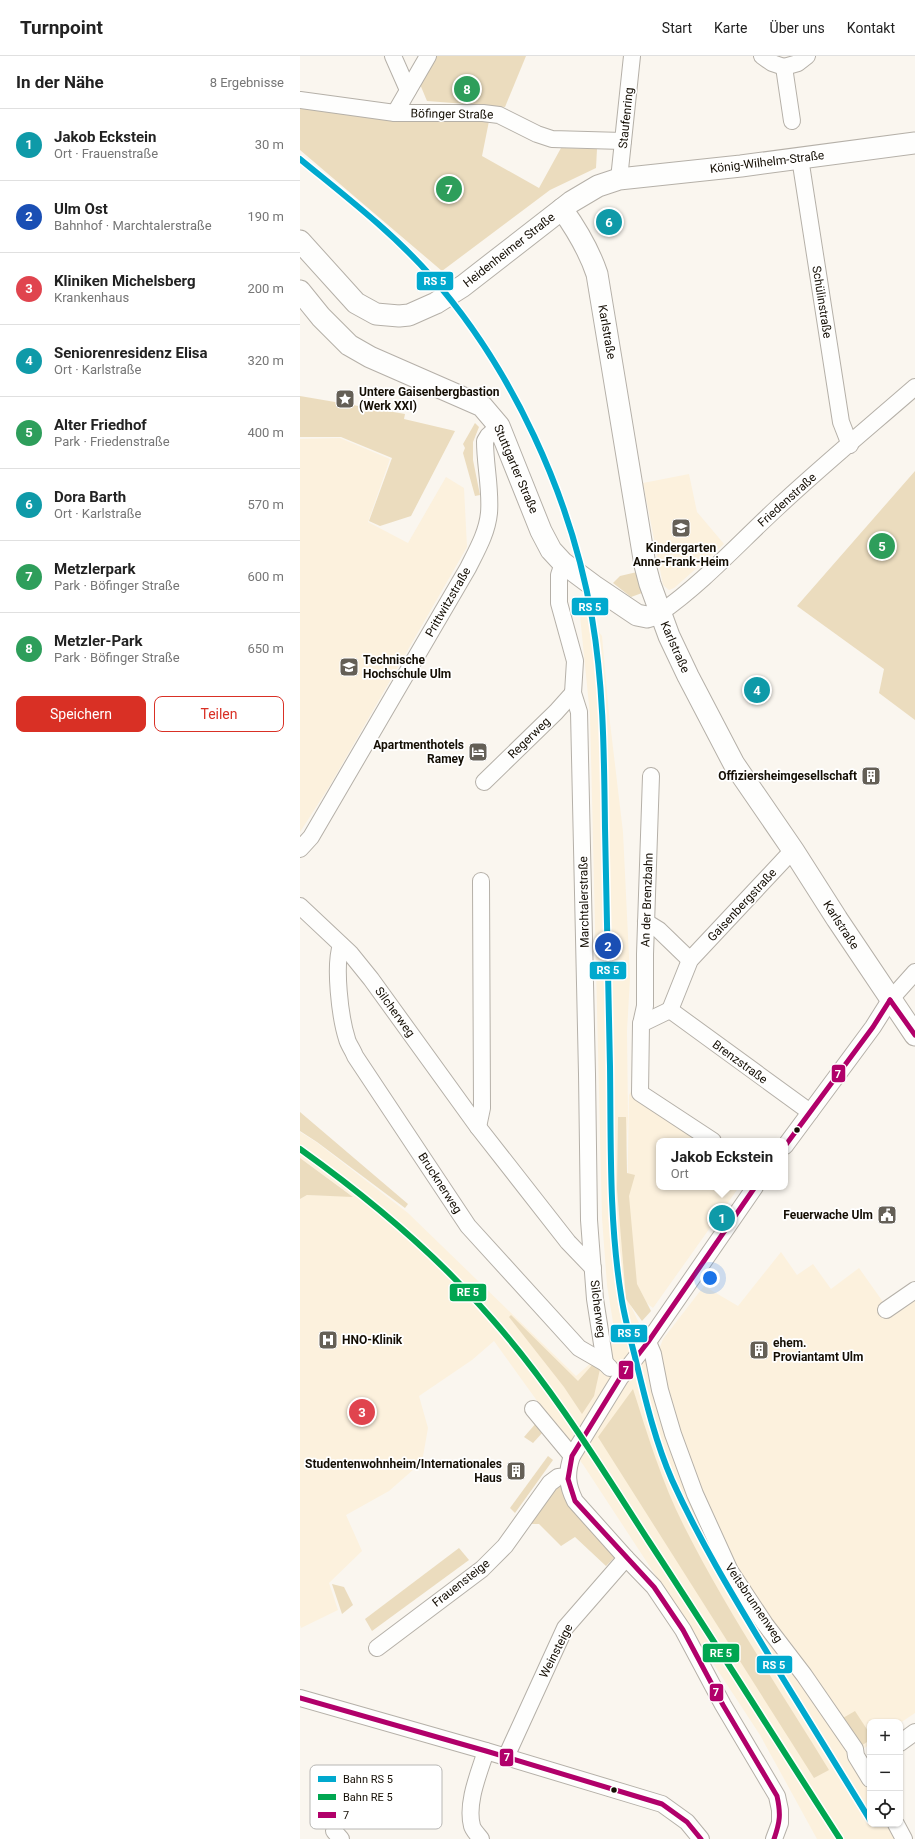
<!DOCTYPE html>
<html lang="de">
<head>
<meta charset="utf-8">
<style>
	body { margin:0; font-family:Roboto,sans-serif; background:#f6f6f6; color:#222 }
	.controls { position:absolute; right:12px; bottom:12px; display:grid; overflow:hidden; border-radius:8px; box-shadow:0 1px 3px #0004 }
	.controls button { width:36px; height:36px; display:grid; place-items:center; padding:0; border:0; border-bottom:1px solid #e0e0e0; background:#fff; color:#222; font:20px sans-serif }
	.you { position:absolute; left:410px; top:1222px; width:14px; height:14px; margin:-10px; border:3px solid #fff; border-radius:50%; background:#1a73e8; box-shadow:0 0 0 6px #1a73e833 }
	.badge { display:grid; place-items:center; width:26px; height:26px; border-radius:50%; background:#d93025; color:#fff; font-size:13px; font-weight:700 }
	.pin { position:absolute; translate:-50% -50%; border:2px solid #fff; box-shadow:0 1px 4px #0006 }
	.popup { position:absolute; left:356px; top:1082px; width:132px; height:52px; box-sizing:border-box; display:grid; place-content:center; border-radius:8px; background:#fff; filter:drop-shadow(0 1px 3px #0005); font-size:13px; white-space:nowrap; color:#767676 }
	.popup b { font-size:15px; color:#222 }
	.popup::after { content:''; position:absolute; left:50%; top:100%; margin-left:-8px; border:8px solid transparent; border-top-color:#fff }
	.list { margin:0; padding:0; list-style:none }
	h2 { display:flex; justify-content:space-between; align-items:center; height:52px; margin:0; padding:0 16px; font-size:17px }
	h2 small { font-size:13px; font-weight:400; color:#767676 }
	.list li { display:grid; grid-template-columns:26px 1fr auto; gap:12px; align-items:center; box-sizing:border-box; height:72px; padding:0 16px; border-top:1px solid #e0e0e0 }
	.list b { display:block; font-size:15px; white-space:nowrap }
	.list p { margin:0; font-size:13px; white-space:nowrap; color:#767676 }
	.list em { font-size:13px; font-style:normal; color:#767676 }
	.actions { display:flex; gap:8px; padding:12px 16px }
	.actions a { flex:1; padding:9px 0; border:1px solid #d93025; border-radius:8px; text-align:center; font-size:14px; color:#d93025 }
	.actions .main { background:#d93025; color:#fff }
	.icon { flex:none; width:22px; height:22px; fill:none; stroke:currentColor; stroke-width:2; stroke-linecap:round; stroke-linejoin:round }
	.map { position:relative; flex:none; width:615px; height:1783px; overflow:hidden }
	header { display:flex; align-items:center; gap:24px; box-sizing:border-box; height:56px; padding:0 20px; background:#fff; border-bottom:1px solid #e0e0e0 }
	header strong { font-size:19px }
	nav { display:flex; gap:22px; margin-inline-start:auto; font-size:14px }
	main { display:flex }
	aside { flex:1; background:#fff }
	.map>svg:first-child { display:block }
	.built { fill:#fcf1dd }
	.green { fill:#ebdcbe }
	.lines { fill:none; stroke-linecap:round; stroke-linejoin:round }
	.minor-casing { stroke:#b5b0a8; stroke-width:18 }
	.major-casing { stroke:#b5b0a8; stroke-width:23 }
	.minor { stroke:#fefefd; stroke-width:16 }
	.major { stroke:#fefefd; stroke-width:21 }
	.bus-1-casing { stroke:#fff; stroke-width:8 }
	.bus-1 { stroke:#b1006a; stroke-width:5 }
	.rail-1-casing { stroke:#fff; stroke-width:9 }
	.rail-2-casing { stroke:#fff; stroke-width:9 }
	.rail-1 { stroke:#00a9ce; stroke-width:6 }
	.rail-2 { stroke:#00a651; stroke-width:6 }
	.bus-dot { fill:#140e04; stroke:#fff; stroke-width:1.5 }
	.labels { text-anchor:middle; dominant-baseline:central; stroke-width:3.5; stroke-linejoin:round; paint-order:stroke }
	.street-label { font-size:12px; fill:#140e04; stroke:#fff }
	.poi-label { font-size:12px; font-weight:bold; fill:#140e04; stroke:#fff; text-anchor:start }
	.key { fill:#fff; stroke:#b8b7b4; stroke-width:1 }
	.key-label { font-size:11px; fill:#140e04 }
	.line-badge { stroke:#fff; stroke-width:1.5 }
	.badge-label { font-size:11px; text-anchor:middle; font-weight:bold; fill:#fff }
</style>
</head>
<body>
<header>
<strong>Turnpoint</strong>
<nav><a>Start</a><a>Karte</a><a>Über uns</a><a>Kontakt</a></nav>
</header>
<main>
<aside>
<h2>In der Nähe<small>8 Ergebnisse</small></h2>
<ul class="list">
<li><span class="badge" style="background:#0f9aa8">1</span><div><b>Jakob Eckstein</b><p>Ort · Frauenstraße</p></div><em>30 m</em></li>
<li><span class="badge" style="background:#1a4fb4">2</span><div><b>Ulm Ost</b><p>Bahnhof · Marchtalerstraße</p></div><em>190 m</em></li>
<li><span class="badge" style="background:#e0444e">3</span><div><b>Kliniken Michelsberg</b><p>Krankenhaus</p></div><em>200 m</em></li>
<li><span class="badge" style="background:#0f9aa8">4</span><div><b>Seniorenresidenz Elisa</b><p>Ort · Karlstraße</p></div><em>320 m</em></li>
<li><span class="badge" style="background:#2e9e5b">5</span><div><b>Alter Friedhof</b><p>Park · Friedenstraße</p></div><em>400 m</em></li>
<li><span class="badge" style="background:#0f9aa8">6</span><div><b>Dora Barth</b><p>Ort · Karlstraße</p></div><em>570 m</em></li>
<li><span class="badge" style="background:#2e9e5b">7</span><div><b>Metzlerpark</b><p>Park · Böfinger Straße</p></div><em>600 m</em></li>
<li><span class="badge" style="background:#2e9e5b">8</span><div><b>Metzler-Park</b><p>Park · Böfinger Straße</p></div><em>650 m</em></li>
</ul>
<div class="actions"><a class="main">Speichern</a><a>Teilen</a></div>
</aside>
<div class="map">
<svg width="615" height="1783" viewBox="0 0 615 1783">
	<rect width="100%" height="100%" fill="#faf6ef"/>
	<g class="built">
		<polygon points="40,382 90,403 68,466 108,487 146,421 164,432 167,491 29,731 0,776 0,383"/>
		<polygon points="389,418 397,456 424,488 374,532 369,534 363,529 343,427"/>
		<polygon points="279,550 302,580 309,658 323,776 330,922 327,975 328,1061 322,1162 329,1246 348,1286 430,1515 570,1723 570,1768 596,1768 604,1783 517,1783 460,1679 284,1410 194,1285 172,1304 119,1340 128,1372 122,1406 89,1435 46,1459 62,1495 29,1527 38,1554 1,1572 0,1569 0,1143 7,1139 52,1140 0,1102 0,1076 16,1086 108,1157 276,1320 316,1285 307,1229 302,1162 290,659"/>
		<polygon points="332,1034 402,1085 359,1085 359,1131 439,1131 353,1252 333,1236 327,1160 329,1039"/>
		<polygon points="481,1196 497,1219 513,1208 531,1233 559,1212 593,1260 615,1245 615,1657 600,1667 570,1666 570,1688 560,1695 440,1519 388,1409 357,1299 363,1283 404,1230 438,1250"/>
	</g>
	<g class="green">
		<polygon points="128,0 226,0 205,51 127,45 117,21"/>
		<polygon points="0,50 190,60 182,100 239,132 261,92 297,93 296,112 250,134 142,215 0,94"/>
		<polygon points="0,340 105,358 104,363 155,375 111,460 80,470 69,465 92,402 41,381 0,381"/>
		<polygon points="175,367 179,371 173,386 173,404 180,439 175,440 163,397 165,392 163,388"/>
		<polygon points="615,415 615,664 579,637 584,613 497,550"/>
		<polygon points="337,516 342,537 331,541 313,527 320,520"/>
		<polygon points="0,1056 108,1148 105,1152 17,1086 0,1075"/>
		<polygon points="318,1061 326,1061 327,1117 335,1119 329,1140 337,1228 351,1255 342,1265 326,1243 317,1133"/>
		<polygon points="0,1102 53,1141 7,1139 0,1143"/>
		<polygon points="211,1259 278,1325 293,1308 300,1313 294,1340 282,1358 264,1331 209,1261"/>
		<path d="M333,1333C348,1380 362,1427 385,1472C427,1555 480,1634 529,1714L514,1722L298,1381Z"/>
		<polygon points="237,1366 244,1375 233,1387 224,1381"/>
		<polygon points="248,1400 253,1404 215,1457 210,1452"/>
		<polygon points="261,1427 264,1440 316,1500 306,1510 275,1481 261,1490 239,1468 230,1468 252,1434"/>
		<polygon points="159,1492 169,1504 72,1575 65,1563"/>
		<polygon points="32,1528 44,1531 53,1549 42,1558"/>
		<polygon points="555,1655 570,1678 570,1684 561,1690 543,1662"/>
	</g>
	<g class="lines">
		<g class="minor-casing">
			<g id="minor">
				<polyline points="93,0 108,34"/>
				<polyline points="462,0 472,7 484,11"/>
				<polyline points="484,11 492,65"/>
				<polyline points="484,11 498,7 507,0"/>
				<polyline points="0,44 95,57 183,57 199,59 237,78 252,83 323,85"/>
				<polyline points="95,57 128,0"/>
				<polyline points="500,102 541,366 550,389"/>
				<polyline points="319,123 332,0"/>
				<polyline points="263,507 259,519 259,547 275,605 273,637 279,656 287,1018 289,1164 295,1243 305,1307"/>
				<path d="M360,557C403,527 439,487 478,451C522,410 569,371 615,331"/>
				<polyline points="184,726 256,656 273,637"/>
				<path d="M0,793L11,781L168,512C177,494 187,477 189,457C191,433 185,409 185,385L188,380L199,370"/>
				<polyline points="0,850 50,897 71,923 178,1071 268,1186 293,1212"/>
				<polyline points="346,866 359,874 390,904"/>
				<path d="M41,889C34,910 40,961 47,983C48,988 53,994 55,1000L168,1170L279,1292L305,1307L310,1312"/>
				<polyline points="370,954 390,904 493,794"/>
				<polyline points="370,954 341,968 340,1037 413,1085"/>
				<polyline points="370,954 510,1056"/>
				<polyline points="341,968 345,950 345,898 351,720"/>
				<polyline points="178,1071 182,1052 181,825"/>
				<polyline points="485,1090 573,971 590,944 615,916"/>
				<path d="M455,1131L348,1286L320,1322L272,1400C266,1417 267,1429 275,1445L326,1502L354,1531L383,1574L423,1649L477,1740L480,1754V1767L474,1783"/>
				<polyline points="586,1254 615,1234"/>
				<polyline points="348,1286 353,1298 360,1334 373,1378 395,1438 430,1515 465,1568 504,1619 555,1693 556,1700 570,1723"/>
				<polyline points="233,1353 272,1400"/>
				<polyline points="77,1592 182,1513 205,1490 250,1427 258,1421 268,1420"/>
				<polyline points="0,1642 186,1695 362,1748 387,1766 401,1783"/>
				<polyline points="600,1687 615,1676"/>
				<polyline points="206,1701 265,1572 326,1502"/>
				<polyline points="596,1768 604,1783"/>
				<polyline points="34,1775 41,1783"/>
				<path d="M181,1783C178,1779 173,1774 172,1770C166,1747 179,1717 186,1695"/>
			</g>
		</g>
		<g class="major-casing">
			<g id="major">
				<path d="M262,153C277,174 289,194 297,218L345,509L350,528L369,580L388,620L434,708L493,794L537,863L615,979"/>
				<polyline points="0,185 56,247 76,258 99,260 109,259 136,247 163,230 271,146 298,130 319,123 441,110 615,87"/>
				<polyline points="0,235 21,261 49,289 70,301 182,350 199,370 241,475 251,494 263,507 294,530 337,559 347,561 360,557"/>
			</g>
		</g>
		<use href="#minor" class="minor"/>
		<use href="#major" class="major"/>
		<g class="bus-1-casing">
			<g id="bus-1">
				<polyline points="590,944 615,979"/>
				<polyline points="485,1090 573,971 590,944"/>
				<path d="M455,1131L348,1286L320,1322L272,1400L268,1423L275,1445L354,1531L383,1574L423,1649L477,1740C481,1758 480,1766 474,1783"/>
				<polyline points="0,1642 186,1695 362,1748 387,1766 401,1783"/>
			</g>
		</g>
		<use href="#bus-1" class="bus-1"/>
		<g class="rail-1-casing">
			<path id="rail-1" d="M0,103C45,140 91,175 130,219C212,312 271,440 292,562C304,632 304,702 305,772C307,852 308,931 310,1010C311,1086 309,1164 321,1239C324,1260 330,1281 335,1301C345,1342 355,1385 372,1424C401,1488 438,1548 474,1608C506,1660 538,1712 570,1764"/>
		</g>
		<g class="rail-2-casing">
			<path id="rail-2" d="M0,1093C70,1143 136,1198 192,1263C252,1331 299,1408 348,1484C413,1583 476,1684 540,1783"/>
		</g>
		<use href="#rail-1" class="rail-1"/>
		<use href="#rail-2" class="rail-2"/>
	</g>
	<defs>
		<g id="sight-square" transform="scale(1)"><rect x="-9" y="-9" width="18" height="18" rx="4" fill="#645f56" stroke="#fff"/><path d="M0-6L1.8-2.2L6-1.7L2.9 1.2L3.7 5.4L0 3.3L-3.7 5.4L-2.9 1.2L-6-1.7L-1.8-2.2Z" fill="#fff"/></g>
		<g id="school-square" transform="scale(1)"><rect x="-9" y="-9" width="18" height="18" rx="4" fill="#645f56" stroke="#fff"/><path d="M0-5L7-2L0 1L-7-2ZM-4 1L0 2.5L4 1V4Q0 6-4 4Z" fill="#fff"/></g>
		<g id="university-square" transform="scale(1)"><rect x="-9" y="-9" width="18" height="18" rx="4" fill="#645f56" stroke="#fff"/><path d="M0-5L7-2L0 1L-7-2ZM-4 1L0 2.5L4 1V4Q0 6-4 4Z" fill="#fff"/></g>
		<g id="hotel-square" transform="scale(1)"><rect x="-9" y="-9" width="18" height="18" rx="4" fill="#645f56" stroke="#fff"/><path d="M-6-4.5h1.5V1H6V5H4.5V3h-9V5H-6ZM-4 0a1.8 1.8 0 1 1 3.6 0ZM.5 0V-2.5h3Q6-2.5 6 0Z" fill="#fff"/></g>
		<g id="building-square" transform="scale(1)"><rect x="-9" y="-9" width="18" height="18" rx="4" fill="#645f56" stroke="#fff"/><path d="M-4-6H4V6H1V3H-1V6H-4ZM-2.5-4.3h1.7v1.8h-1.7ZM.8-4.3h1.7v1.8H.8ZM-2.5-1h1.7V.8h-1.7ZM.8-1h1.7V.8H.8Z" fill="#fff"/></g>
		<g id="civic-square" transform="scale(1)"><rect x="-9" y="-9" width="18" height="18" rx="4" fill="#645f56" stroke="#fff"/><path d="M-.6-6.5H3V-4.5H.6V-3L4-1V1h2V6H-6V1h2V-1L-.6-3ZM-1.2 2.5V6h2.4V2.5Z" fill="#fff"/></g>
		<g id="hospital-square" transform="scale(1)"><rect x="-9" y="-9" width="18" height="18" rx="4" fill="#645f56" stroke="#fff"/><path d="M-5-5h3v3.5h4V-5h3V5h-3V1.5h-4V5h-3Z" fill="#fff"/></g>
	</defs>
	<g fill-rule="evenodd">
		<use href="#sight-square" x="45" y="343"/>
		<use href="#school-square" x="381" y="472"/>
		<use href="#university-square" x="49" y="611"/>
		<use href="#hotel-square" x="178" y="696"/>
		<use href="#building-square" x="571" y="720"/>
		<use href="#civic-square" x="587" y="1159"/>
		<use href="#hospital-square" x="28" y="1284"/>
		<use href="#building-square" x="459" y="1294"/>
		<use href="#building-square" x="216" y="1415"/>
	</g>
	<g class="bus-dot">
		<circle cx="497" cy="1074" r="3.5"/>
		<circle cx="314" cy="1734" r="3.5"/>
	</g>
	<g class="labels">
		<g class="street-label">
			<text transform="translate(152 58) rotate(1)">Böfinger Straße</text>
			<text transform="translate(326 62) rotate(-84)">Staufenring</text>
			<text transform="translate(467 106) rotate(-7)">König-Wilhelm-Straße</text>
			<text transform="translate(209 194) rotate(-38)">Heidenheimer Straße</text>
			<text transform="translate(522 246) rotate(81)">Schülinstraße</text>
			<text transform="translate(307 276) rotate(80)">Karlstraße</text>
			<text transform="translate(216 413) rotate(67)">Stuttgarter Straße</text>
			<text transform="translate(487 444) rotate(-42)">Friedenstraße</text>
			<text transform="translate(148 546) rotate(-60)">Prittwitzstraße</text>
			<text transform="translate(375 591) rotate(66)">Karlstraße</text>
			<text transform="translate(229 682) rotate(-44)">Regerweg</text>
			<text transform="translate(347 844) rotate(-88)">An der Brenzbahn</text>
			<text transform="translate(284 846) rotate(-91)">Marchtalerstraße</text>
			<text transform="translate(442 849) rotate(-47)">Gaisenbergstraße</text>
			<text transform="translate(541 869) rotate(57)">Karlstraße</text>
			<text transform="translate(95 956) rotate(54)">Silcherweg</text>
			<text transform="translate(440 1006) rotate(36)">Brenzstraße</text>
			<text transform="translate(140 1127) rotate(57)">Brucknerweg</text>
			<text transform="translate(298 1253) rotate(83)">Silcherweg</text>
			<text transform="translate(161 1527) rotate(-38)">Frauensteige</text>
			<text transform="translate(454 1547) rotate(56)">Veitsbrunnenweg</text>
			<text transform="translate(256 1595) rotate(-63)">Weinsteige</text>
		</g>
		<g class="poi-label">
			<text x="59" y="336">Untere Gaisenbergbastion<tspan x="59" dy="14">(Werk XXI)</tspan></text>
			<text x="381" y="492" text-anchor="middle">Kindergarten<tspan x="381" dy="14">Anne-Frank-Heim</tspan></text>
			<text x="63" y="604">Technische<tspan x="63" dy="14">Hochschule Ulm</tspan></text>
			<text x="164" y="689" text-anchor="end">Apartmenthotels<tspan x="164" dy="14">Ramey</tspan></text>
			<text x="557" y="720" text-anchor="end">Offiziersheimgesellschaft</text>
			<text x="573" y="1159" text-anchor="end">Feuerwache Ulm</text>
			<text x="42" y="1284">HNO-Klinik</text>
			<text x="473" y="1287">ehem.<tspan x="473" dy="14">Proviantamt Ulm</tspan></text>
			<text x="202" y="1408" text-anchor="end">Studentenwohnheim/Internationales<tspan x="202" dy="14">Haus</tspan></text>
		</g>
	</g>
	<rect x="10" y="1709" width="132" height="64" rx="6" class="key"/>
	<rect x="18" y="1720" width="18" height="6" fill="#00a9ce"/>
	<rect x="18" y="1738" width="18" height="6" fill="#00a651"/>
	<rect x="18" y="1756" width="18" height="6" fill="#b1006a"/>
	<g class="key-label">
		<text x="43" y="1727">Bahn RS 5</text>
		<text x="43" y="1745">Bahn RE 5</text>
		<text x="43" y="1763">7</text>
	</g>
	<g class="line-badge">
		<rect x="116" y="215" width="38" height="20" rx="4" fill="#00a9ce"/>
		<rect x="271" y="541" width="38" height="19" rx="4" fill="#00a9ce"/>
		<rect x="289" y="905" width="38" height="19" rx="4" fill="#00a9ce"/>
		<rect x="531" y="1008" width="15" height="19" rx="4" fill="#b1006a"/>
		<rect x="149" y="1227" width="38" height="19" rx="4" fill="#00a651"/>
		<rect x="310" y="1268" width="38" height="19" rx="4" fill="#00a9ce"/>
		<rect x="318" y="1304" width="16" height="20" rx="4" fill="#b1006a"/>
		<rect x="402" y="1587" width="38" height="20" rx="4" fill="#00a651"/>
		<rect x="456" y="1599" width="37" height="19" rx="4" fill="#00a9ce"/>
		<rect x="409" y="1627" width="15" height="19" rx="4" fill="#b1006a"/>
		<rect x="199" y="1692" width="15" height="19" rx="4" fill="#b1006a"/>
	</g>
	<g class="badge-label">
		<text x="135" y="229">RS 5</text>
		<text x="290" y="555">RS 5</text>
		<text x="308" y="918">RS 5</text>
		<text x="538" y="1022">7</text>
		<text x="168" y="1240">RE 5</text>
		<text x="329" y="1281">RS 5</text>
		<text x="326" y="1318">7</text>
		<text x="421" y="1601">RE 5</text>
		<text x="474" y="1613">RS 5</text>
		<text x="416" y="1640">7</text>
		<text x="207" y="1705">7</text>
	</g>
</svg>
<div class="controls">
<button>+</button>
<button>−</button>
<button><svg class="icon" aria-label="locate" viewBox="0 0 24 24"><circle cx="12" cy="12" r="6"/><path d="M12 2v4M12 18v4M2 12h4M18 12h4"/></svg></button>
</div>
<div class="you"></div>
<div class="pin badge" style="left:422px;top:1162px;background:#0f9aa8">1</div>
<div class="popup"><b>Jakob Eckstein</b>Ort</div>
<div class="pin badge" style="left:308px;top:890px;background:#1a4fb4">2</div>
<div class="pin badge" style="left:62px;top:1356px;background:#e0444e">3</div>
<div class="pin badge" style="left:457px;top:634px;background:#0f9aa8">4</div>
<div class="pin badge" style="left:582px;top:490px;background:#2e9e5b">5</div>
<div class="pin badge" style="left:309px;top:166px;background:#0f9aa8">6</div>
<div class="pin badge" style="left:149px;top:133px;background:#2e9e5b">7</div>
<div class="pin badge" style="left:167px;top:33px;background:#2e9e5b">8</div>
</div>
</main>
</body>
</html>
